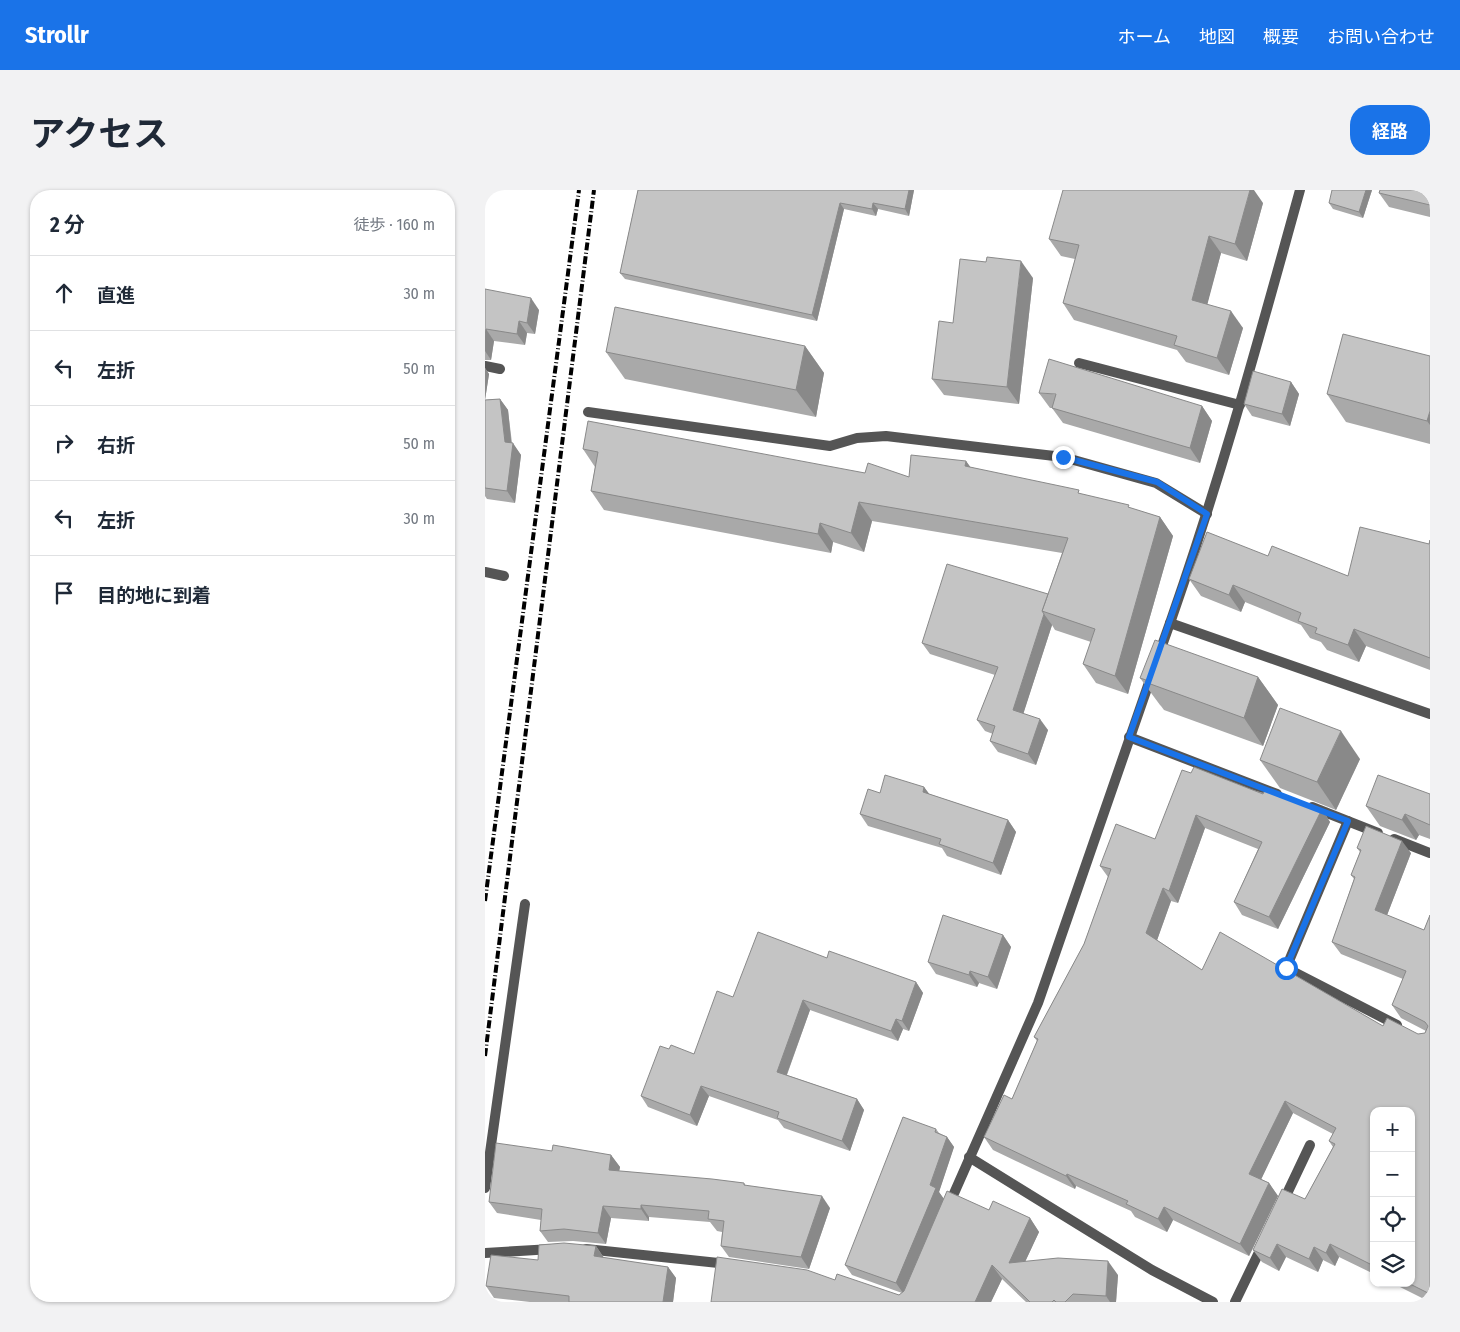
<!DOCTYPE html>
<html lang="ja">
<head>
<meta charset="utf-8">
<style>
	body { margin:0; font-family:"Fira Sans Condensed","Noto Sans JP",sans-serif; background:#f2f2f3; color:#1f2937 }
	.controls { position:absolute; right:15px; bottom:15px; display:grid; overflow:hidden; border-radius:10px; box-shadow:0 1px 4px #0004 }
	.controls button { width:45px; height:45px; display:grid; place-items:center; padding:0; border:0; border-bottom:1px solid #e0e1e3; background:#fff; color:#1f2937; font:25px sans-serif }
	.stop { position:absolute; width:15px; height:15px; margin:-11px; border:4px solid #1a73e8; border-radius:50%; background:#fff }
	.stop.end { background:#1a73e8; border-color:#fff; box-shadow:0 1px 5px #0008 }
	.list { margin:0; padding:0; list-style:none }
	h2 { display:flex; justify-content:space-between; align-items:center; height:65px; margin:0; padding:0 20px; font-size:21px }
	h2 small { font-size:16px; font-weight:400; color:#747a83 }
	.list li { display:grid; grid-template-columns:32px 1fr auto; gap:15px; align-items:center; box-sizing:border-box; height:75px; padding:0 20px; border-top:1px solid #e0e1e3 }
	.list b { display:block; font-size:19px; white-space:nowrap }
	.list em { font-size:16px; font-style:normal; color:#747a83 }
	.icon { flex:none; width:28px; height:28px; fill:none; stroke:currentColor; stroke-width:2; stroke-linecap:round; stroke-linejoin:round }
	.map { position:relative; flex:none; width:945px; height:1112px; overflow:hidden; border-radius:20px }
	header { display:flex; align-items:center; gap:30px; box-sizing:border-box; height:70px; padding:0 25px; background:#1a73e8; color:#fff }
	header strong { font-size:24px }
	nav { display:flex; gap:28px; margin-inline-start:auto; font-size:18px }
	.intro { display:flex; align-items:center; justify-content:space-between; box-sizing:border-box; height:120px; padding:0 30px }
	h1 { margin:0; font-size:35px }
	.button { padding:12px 22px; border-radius:20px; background:#1a73e8; color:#fff; font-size:18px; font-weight:700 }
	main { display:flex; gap:30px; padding:0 30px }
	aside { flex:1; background:#fff; border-radius:20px; box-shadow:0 1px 4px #0004 }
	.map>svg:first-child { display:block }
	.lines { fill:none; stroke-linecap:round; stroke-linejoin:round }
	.lane { stroke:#555; stroke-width:10 }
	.street { stroke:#555; stroke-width:10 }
	.rail { stroke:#000; stroke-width:4; stroke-dasharray:8 2.5 1 2.5; stroke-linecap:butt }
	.wall { fill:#a9a9a9 }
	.shaded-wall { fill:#898989 }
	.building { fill:#c4c4c4; stroke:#898989 }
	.route { stroke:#1a73e8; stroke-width:6 }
</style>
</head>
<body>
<header>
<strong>Strollr</strong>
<nav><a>ホーム</a><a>地図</a><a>概要</a><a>お問い合わせ</a></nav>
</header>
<div class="intro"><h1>アクセス</h1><a class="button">経路</a></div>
<main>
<aside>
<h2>2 分<small>徒歩 · 160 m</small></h2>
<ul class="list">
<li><svg class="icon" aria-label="ahead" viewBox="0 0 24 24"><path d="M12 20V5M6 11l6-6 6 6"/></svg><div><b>直進</b></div><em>30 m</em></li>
<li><svg class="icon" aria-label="left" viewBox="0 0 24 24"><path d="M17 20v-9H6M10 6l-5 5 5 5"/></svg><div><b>左折</b></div><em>50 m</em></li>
<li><svg class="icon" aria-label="right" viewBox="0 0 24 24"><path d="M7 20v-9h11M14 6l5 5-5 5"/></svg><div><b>右折</b></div><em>50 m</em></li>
<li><svg class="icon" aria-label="left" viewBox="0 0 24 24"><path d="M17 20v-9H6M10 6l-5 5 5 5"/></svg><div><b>左折</b></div><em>30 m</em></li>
<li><svg class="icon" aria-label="arrive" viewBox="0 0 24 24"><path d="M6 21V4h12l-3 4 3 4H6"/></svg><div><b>目的地に到着</b></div></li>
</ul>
</aside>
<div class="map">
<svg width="945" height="1112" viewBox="0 0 945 1112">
	<rect width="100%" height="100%" fill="#fff"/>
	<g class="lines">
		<g class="lane">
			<polyline points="0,176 15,179"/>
			<polyline points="0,998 40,714"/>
		</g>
		<g class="street">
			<polyline points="594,173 755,215"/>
			<polyline points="103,222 345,256 372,248 401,246 578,267 671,293 722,324"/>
			<polyline points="0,382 19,386"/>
			<polyline points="685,433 945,524"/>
			<path d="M674,464C729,312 772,156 815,0"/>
			<polyline points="644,547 792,604"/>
			<polyline points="827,617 893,643"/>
			<polyline points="863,631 801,778 912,835"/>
			<polyline points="909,649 945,663"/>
			<polyline points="484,967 667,1080 728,1112"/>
			<polyline points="798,1012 825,955"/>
			<polyline points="463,1017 553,813 667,484"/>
			<polyline points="101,1059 243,1074"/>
			<polyline points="0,1063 67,1059"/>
			<polyline points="750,1112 778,1054"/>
		</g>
		<g class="rail">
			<polyline points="0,711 94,0"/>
			<polyline points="0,866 109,0"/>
		</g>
	</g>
	<g class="wall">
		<polygon points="153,0 429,0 424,26 393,19 391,26 359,19 332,131 140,89 135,83"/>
		<polygon points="887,0 878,28 848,19 844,13"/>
		<polygon points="945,0 945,27 904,17 894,3"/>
		<polygon points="778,13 762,71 736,63 722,114 758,138 744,185 701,172 692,160 589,130 578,113 590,69 576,66 564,49"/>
		<polygon points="548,88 534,214 459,205 447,189 468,133"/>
		<polygon points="0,99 54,120 50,144 42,143 40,155 9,151 6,170 0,170"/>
		<polygon points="320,156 339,183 331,227 140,189 121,162"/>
		<polygon points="945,166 945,254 861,232 842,204"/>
		<polygon points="0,178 4,184 0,210 15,209 23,220 27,253 36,265 30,313 2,309 0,306"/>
		<polygon points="806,192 814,204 805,236 767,226 759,214"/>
		<polygon points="554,203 717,216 727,231 715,273 578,233 567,218 565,218"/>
		<polygon points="98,259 424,287 481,271 485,277 596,304 675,327 688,346 643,504 611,493 598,474 606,452 570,440 567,435 538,524 563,540 551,575 513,562 505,551 508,544 500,541 492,530 510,485 445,464 437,453 563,404 577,363 387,331 379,362 348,352 346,363 119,320 106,301 110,277"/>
		<polygon points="945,350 945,480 881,456 874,472 842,460 836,452 825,448 816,435 760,412 756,422 716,406 704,389 783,366 863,386 944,354"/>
		<polygon points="773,487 793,515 778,556 679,520 676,516 675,515 655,488"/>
		<polygon points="875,569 851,620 795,598 775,570"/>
		<polygon points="706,583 837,619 845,632 793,739 757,725 749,712 773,659 720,638 693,713 686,711 672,750 717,780 898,836 933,844 940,843 941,841 916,828 907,815 918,789 856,764 847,752 869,689 866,685 875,662 872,658 926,663 902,725 939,740 945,725 945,1112 907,1093 926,1093 889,921 889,1084 854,1067 850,1076 838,1070 833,1082 801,1067 794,1081 777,1072 768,1060 820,1009 848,957 844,951 848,944 808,923 776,989 784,993 793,1006 764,1066 688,1030 682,1042 650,1027 646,1021 591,996 590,999 508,960 499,947 527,909 552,851 549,847 599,754 623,687 615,676 670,649"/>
		<polygon points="439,597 444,604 523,630 531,642 516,685 462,666 457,658 383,636 375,624 395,603"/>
		<polygon points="945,604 945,649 934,645 931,650 895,636 881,616"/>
		<polygon points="518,745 526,757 512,799 494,793 492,797 451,784 443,772"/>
		<polygon points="431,792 438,803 424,841 418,839 413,851 325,820 302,885 372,909 379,920 365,961 299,938 293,930 224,906 212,936 163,917 156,906 184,859 209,864 248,807"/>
		<polygon points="451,939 454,943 462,947 469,957 454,1002 458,1008 504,1020 545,1028 554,1042 540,1072 633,1085 631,1112 541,1112 517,1089 506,1112 226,1112 350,1090 414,1105 417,1103 367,1085 360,1075"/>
		<polygon points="67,961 126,965 135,977 134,981 259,993 261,996 345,1018 324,1079 244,1067 236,1056 237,1042 232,1041 225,1032 164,1027 164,1031 126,1028 121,1054 88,1051 63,1052 55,1041 56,1030 12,1023 4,1012"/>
		<polygon points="111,1056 119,1068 183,1077 191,1088 188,1112 45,1112 9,1108 1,1096 53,1070"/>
	</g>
	<g class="shaded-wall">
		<polygon points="424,0 429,0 424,26 420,19"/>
		<polygon points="765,0 769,0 778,13 762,71 750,54"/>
		<polygon points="881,0 887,0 878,28 874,22"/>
		<polygon points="355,13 359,19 332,131 327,125"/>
		<polygon points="388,13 393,19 391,26 387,19"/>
		<polygon points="724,46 736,63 719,127 707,110"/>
		<polygon points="536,71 548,88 534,214 522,197"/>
		<polygon points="46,108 54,120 50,144 42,133"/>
		<polygon points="746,121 758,138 744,185 732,168"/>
		<polygon points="34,131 42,143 40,155 32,144"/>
		<polygon points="1,139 9,151 6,170 0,161 0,146"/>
		<polygon points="320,156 339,183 331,227 311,200"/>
		<polygon points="0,178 4,184 0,210"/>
		<polygon points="806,192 814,204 805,236 797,224"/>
		<polygon points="15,209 23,220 27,260 28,253 36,265 30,313 22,301 20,252"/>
		<polygon points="717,216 727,231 715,273 705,258"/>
		<polygon points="945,221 945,235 942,231"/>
		<polygon points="481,271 494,289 480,276"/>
		<polygon points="374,312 387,331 379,362 366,343"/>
		<polygon points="675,327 688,346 643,504 630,486"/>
		<polygon points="335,333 348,352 346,363 333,344"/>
		<polygon points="748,395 760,412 756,422 744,405"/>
		<polygon points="559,424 567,435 536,531 528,520"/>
		<polygon points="869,439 881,456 874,472 863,455"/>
		<polygon points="773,487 793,515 778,556 759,528"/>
		<polygon points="555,529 563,540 551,575 543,564"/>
		<polygon points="856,541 875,569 851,620 832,592"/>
		<polygon points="439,597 448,609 438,602"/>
		<polygon points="837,619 845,632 793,739 784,727"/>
		<polygon points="920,624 934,645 931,650 917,630"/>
		<polygon points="711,625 720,638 693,713 684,701"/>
		<polygon points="523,630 531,642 516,685 508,673"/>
		<polygon points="917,651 926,663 899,733 890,720"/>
		<polygon points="678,698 686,711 670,756 661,743"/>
		<polygon points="518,745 526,757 512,799 503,787"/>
		<polygon points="485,781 494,793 492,797 484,785"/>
		<polygon points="431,792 438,803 424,841 417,831"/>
		<polygon points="318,810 325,820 299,892 292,882"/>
		<polygon points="411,829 418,839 413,851 406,841"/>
		<polygon points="216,896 224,906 212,936 205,925"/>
		<polygon points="372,909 379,920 365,961 357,951"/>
		<polygon points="800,911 808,923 773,996 764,984"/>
		<polygon points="462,947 469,957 454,1002 459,1009 418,1103 411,1093"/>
		<polygon points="126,965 135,977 132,992 124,980"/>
		<polygon points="582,984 591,996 590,999 581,986"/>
		<polygon points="784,993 793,1006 764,1066 755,1054"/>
		<polygon points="337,1006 345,1018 324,1079 316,1067"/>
		<polygon points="156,1015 164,1027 164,1031 156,1019"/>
		<polygon points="118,1016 126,1028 121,1054 113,1043"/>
		<polygon points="679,1017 688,1030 682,1042 673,1029"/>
		<polygon points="545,1028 554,1042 533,1087 524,1073"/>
		<polygon points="792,1054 801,1067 794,1081 785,1068"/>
		<polygon points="845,1054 854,1067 850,1076 841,1063"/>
		<polygon points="111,1056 119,1068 109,1066"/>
		<polygon points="829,1057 838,1070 833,1082 824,1069"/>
		<polygon points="623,1071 633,1085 631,1112 625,1112 621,1106"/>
		<polygon points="507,1075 517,1089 506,1112 490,1112"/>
		<polygon points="183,1077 191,1088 188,1112 178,1112"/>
	</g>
	<g class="building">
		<polygon points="153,0 424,0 420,19 388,13 387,19 355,13 327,125 135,83"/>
		<polygon points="578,0 765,0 750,54 724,46 707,110 746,121 732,168 689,155 692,146 578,113 594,55 564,49"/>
		<polygon points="847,0 881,0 874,22 844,13"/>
		<polygon points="895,0 945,0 945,15 894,3"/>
		<polygon points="502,67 536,71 522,197 447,189 454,131 468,133 475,69 501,72"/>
		<polygon points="0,99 46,108 42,133 34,131 32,144 1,139 0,146"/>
		<polygon points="130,117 320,156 311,200 121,162"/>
		<polygon points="858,144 945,166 945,221 942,231 842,204"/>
		<polygon points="564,169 717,216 705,258 567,218 571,204 554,203"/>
		<polygon points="768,181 806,192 797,224 759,214"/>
		<polygon points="15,209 20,252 28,253 22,301 0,298 0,210"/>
		<polygon points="103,231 380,283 383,273 424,287 426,265 481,271 480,276 594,300 593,303 644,315 643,317 675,327 630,486 598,474 610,439 557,421 583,348 374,312 366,343 335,333 333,344 106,301 113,262 98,259"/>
		<polygon points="875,337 944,354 945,350 945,468 869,439 863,455 830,443 832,438 813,431 816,423 748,395 744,405 704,389 722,342 783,366 787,356 863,386"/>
		<polygon points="462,374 563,404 557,421 559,424 528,520 555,529 543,564 505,551 510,536 492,530 513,477 437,453"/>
		<polygon points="670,450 773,487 759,528 660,492 661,490 655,488"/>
		<polygon points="795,518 856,541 832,592 775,570"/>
		<polygon points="709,577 778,604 781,598 837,619 784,727 749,712 777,652 711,625 684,701 678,698 661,743 717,780 735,742 898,836 902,828 933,844 940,843 943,836 940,832 907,815 921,781 847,752 870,687 866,685 876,660 872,658 881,636 917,651 890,720 939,740 945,725 945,1104 923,1093 926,1093 926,921 889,921 889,1076 845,1054 841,1063 829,1057 824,1069 792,1054 785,1068 768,1060 797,999 820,1009 850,954 844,951 851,938 800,911 764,984 784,993 755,1054 679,1017 673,1029 641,1014 643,1011 582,984 581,986 499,947 519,905 527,909 553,849 549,847 599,754 626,679 615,676 631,634 670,649 697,580 706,583"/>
		<polygon points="400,585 439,597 438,602 523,630 508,673 454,654 456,649 375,624 383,599 395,603"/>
		<polygon points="893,585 945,604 945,635 920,624 917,630 881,616"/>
		<polygon points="458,725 518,745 503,787 485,781 484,785 443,772"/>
		<polygon points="273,742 342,768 344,761 431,792 417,831 411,829 406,841 318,810 292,882 372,909 357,951 292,928 294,922 216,896 205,925 156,906 175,856 184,859 186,855 209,864 232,801 248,807"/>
		<polygon points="418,927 451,939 450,942 462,947 445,995 451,998 411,1093 360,1075"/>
		<polygon points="11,953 67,961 68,955 126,965 124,980 227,989 259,993 259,995 337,1006 316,1067 236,1056 239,1031 223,1029 224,1021 156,1015 156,1019 118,1016 113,1043 79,1039 55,1041 57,1019 4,1012"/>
		<polygon points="462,1001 504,1020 508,1011 545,1028 524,1073 573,1068 623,1071 621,1106 588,1104 580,1112 571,1112 569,1110 567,1112 545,1112 507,1075 490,1112 226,1112 232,1067 322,1080 350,1090 352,1084 414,1105 419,1101"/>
		<polygon points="79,1053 111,1056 109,1066 183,1077 178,1112 84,1112 84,1106 1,1096 6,1065 53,1070 54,1055"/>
	</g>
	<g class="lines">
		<polyline class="route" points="578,267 672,292 722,324 644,547 863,631 801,778"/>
	</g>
</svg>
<div class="controls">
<button>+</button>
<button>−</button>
<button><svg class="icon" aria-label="locate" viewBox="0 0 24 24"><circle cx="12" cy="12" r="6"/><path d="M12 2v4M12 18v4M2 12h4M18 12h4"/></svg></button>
<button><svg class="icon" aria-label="layers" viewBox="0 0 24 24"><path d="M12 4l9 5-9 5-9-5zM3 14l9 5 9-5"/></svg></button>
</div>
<div class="stop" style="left:801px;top:778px"></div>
<div class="stop end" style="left:578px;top:267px"></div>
</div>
</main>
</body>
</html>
